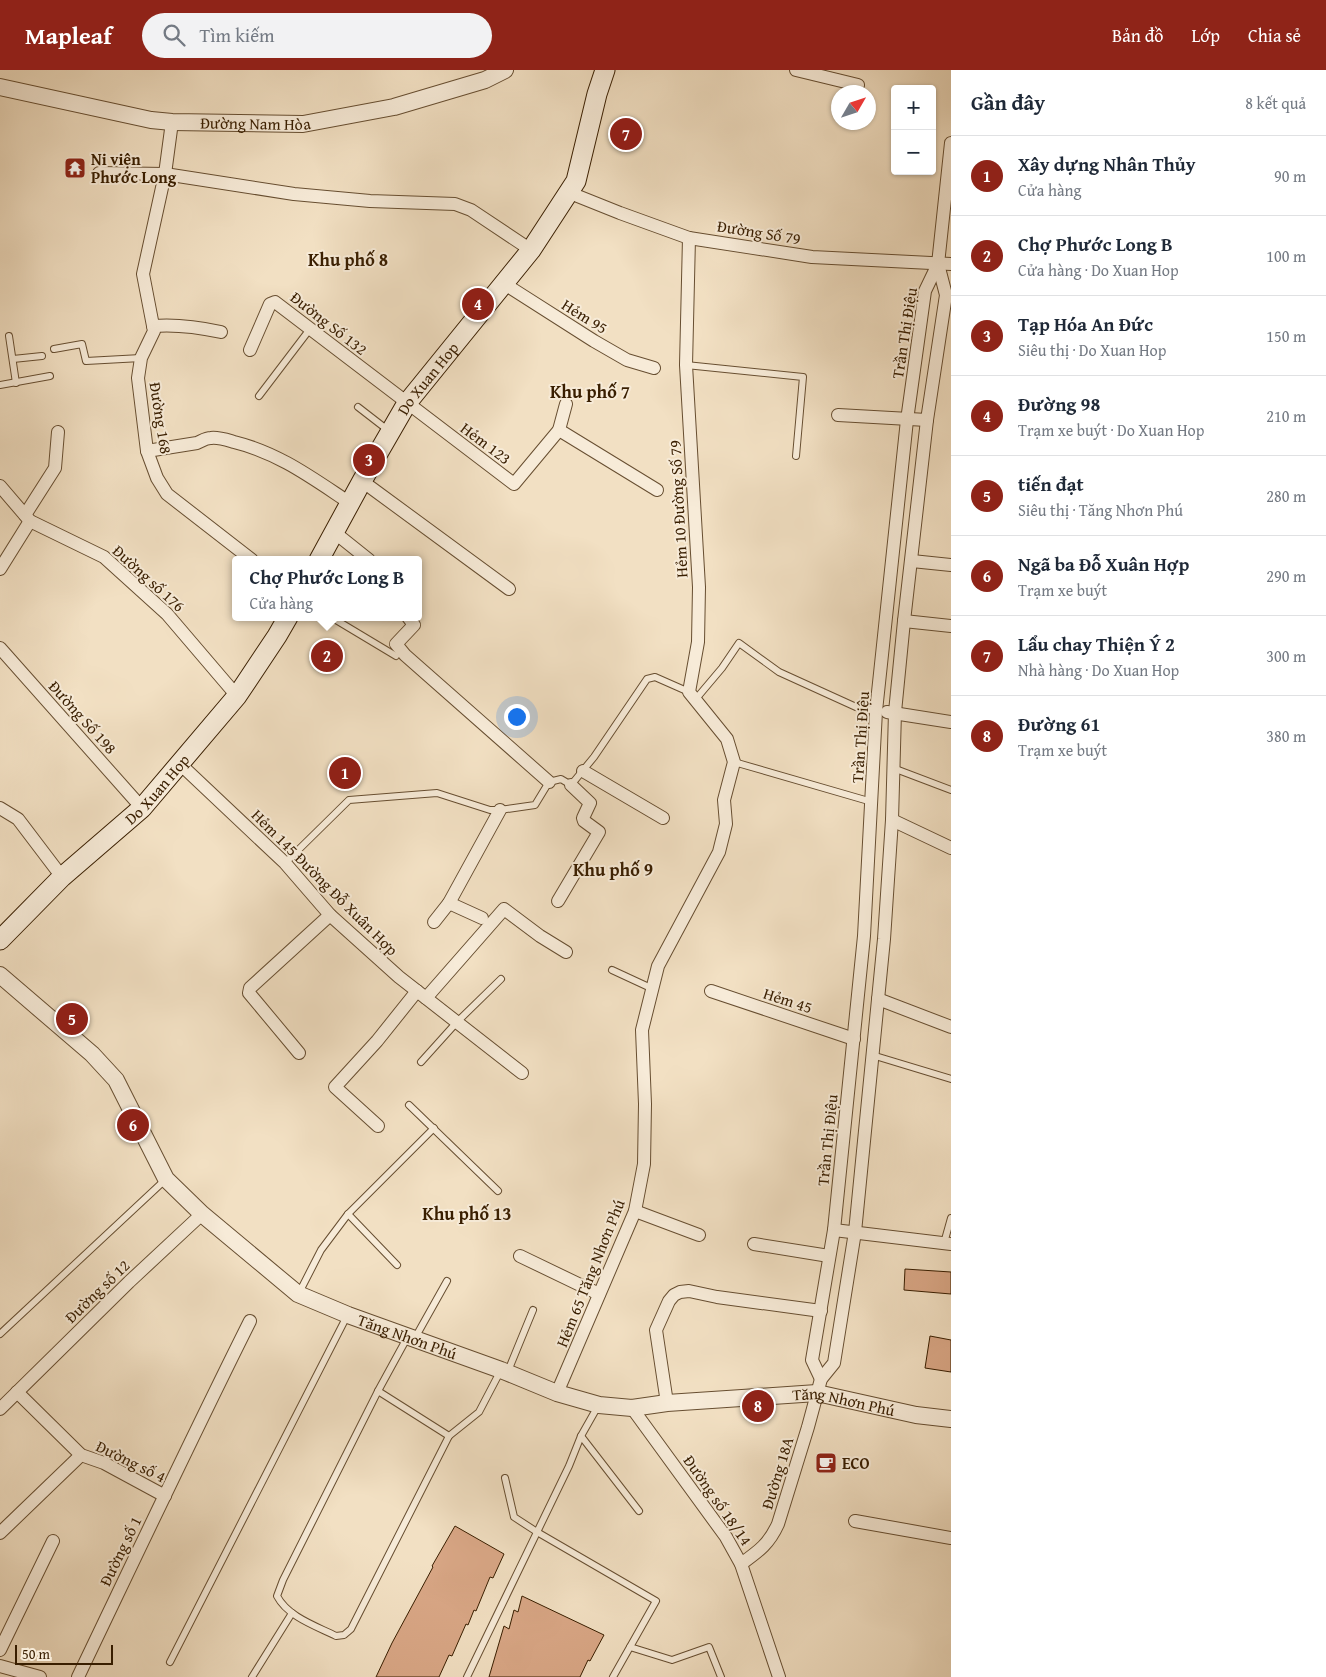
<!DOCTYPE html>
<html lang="vi">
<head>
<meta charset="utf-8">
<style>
	body { margin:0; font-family:"Gentium Book Plus",serif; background:#f2f2f3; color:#1f2937 }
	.controls { position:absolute; right:15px; top:15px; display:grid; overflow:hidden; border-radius:5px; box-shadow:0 1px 4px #0004 }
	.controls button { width:45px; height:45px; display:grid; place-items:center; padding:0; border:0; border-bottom:1px solid #e0e1e3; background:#fff; color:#1f2937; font:25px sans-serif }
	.compass { position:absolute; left:831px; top:15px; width:45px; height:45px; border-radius:50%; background:#fff; box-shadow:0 1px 4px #0004; rotate:51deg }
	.scale { position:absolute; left:15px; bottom:12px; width:98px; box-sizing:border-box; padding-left:5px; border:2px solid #391e00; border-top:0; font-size:14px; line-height:18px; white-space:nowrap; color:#391e00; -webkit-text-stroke:4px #f7ebd8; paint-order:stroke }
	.you { position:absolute; left:516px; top:646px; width:18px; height:18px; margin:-12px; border:4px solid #fff; border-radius:50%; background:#1a73e8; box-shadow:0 0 0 8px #1a73e833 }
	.badge { display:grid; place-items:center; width:32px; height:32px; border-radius:50%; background:#8f2418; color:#fff; font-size:16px; font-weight:700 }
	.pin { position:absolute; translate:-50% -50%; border:2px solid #fff; box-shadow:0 1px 5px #0006 }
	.popup { position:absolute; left:232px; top:486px; width:190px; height:65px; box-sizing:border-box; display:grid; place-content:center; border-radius:5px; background:#fff; filter:drop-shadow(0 1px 4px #0005); font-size:16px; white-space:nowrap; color:#747a83 }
	.popup b { font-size:19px; color:#1f2937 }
	.popup::after { content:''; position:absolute; left:50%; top:100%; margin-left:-10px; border:10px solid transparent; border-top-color:#fff }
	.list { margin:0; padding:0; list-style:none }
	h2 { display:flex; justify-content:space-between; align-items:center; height:65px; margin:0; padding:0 20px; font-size:21px }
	h2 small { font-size:16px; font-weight:400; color:#747a83 }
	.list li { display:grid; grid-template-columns:32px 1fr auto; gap:15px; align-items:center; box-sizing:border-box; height:80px; padding:0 20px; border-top:1px solid #e0e1e3 }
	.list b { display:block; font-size:19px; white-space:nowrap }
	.list p { margin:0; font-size:16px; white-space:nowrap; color:#747a83 }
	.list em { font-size:16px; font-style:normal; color:#747a83 }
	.icon { flex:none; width:28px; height:28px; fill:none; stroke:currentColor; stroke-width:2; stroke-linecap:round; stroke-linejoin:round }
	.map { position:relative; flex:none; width:951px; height:1607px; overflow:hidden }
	header { display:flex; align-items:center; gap:30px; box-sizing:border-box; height:70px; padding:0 25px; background:#8f2418; color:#fff }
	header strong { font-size:24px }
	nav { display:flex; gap:28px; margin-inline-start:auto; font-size:18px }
	.search { width:350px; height:45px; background:#f2f2f3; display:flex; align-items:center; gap:12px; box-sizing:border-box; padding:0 18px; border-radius:28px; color:#747a83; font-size:19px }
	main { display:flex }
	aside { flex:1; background:#fff }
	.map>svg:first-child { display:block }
	.building { fill:#d9a786; stroke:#391e00 }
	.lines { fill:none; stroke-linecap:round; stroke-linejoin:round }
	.service-casing { stroke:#674e31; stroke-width:8 }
	.minor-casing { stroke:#674e31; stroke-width:14 }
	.tertiary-casing { stroke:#674e31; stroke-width:18 }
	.secondary-casing { stroke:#391e00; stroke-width:21 }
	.service { stroke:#f7ebd8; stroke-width:6 }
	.minor { stroke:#f7ebd8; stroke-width:12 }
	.tertiary { stroke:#f7ebd8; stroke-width:16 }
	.secondary { stroke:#f7ebd8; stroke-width:19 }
	.labels { text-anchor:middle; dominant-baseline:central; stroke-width:4; stroke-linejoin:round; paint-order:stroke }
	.street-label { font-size:16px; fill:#391e00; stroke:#f7ebd8 }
	.poi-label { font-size:16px; font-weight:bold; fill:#391e00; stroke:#f7ebd8; text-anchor:start }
	.neighbourhood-label { font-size:18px; font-weight:bold; fill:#391e00; stroke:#f7ebd8 }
</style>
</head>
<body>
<header>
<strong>Mapleaf</strong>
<div class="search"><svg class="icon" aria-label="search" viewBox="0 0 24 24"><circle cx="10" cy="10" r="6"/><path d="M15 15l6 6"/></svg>Tìm kiếm</div>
<nav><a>Bản đồ</a><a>Lớp</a><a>Chia sẻ</a></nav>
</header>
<main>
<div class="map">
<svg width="951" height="1607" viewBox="0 0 951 1607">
	<rect width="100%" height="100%" fill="#f2e0c3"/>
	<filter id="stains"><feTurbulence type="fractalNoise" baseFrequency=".004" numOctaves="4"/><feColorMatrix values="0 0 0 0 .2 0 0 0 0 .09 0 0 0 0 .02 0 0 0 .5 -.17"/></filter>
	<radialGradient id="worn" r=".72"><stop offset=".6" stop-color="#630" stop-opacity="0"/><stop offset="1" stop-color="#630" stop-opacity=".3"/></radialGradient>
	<g class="building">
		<polygon points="905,1199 951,1202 951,1224 904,1220"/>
		<polygon points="930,1266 951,1270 951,1302 925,1298"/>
		<polygon points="455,1456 504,1484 493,1508 490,1507 476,1541 474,1540 468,1555 466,1554 452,1586 449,1585 439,1607 376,1607 392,1573 433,1497 432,1496"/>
		<polygon points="522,1526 604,1565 590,1591 588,1590 580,1607 489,1607 504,1556 509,1559 514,1540 518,1542"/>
	</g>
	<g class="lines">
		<g class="service-casing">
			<g id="service">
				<polyline points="9,266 16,313"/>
				<polyline points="54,279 82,274 86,291 141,288"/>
				<polyline points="13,289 42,286"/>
				<polyline points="686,295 803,307 796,386"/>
				<polyline points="0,315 50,306"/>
				<polyline points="259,326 310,259"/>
				<polyline points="358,337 389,361"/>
				<polyline points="331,547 396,586"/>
				<polyline points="695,630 722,598 739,573 779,602 856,637 876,641"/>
				<polyline points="734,692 872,732"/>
				<polyline points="893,698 951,720"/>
				<polyline points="285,793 349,730 437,723 490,740 500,740 535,735 549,712 561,709 571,715 594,687 647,609 655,607 689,622"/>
				<polyline points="612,900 653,919"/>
				<polyline points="872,985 951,1009"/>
				<polyline points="421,992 457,952 501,909"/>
				<polyline points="409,1035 498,1121"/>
				<polyline points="348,1144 397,1195"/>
				<polyline points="944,1173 951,1148"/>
				<polyline points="299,1223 321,1180 348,1144 434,1058"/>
				<polyline points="0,1264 165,1110"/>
				<path d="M407,1268L378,1321L283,1510L277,1526C288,1547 316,1556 336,1566L344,1565L351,1559L449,1366L479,1342L501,1300"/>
				<polyline points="415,1268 447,1211"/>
				<polyline points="508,1301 533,1240"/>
				<polyline points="378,1321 449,1366"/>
				<polyline points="581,1366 639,1441"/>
				<polyline points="505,1408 514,1447 537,1462 656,1531 613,1607"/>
				<polyline points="630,1577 672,1590 709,1577 721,1607"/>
				<polyline points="170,1592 347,1246"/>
				<polyline points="252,1607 292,1543"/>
				<polyline points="467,1607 569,1396 581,1366 598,1336"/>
			</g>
		</g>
		<g class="minor-casing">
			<g id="minor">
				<polyline points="796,0 858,15"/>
				<polyline points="172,52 165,104 143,204 154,261 141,288 138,308 147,381 157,408 167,424 252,490"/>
				<polyline points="99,103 165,104 294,124 370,131 455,134 471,140 531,180"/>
				<polyline points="570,123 620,143 689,168 812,187 951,194"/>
				<polyline points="503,213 594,271 627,290 654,298"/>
				<path d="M153,256C176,254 198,257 221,262"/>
				<polyline points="250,280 270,234 275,232 514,414 559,360 566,334"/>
				<polyline points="838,345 927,350"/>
				<polyline points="559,360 657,420"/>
				<path d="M147,381L197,373C202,371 205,368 211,368C218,367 227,370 234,372C279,383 312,408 350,433"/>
				<polyline points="362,411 509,519"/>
				<polyline points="0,416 30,451 104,487 167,544 237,626"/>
				<polyline points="25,445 55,398 58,362"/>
				<polyline points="334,462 369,490"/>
				<polyline points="912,491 951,495"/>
				<polyline points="0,499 30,451"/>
				<polyline points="408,547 414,555 396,574 405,585 549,712"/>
				<polyline points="904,551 951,556"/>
				<polyline points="0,578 142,738"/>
				<polyline points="887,642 951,652"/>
				<polyline points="180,694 285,793 330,845 399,907 522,1003"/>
				<polyline points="583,701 663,748"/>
				<polyline points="0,738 18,749 62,807"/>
				<polyline points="892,750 951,778"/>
				<polyline points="558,831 599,762 584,751 583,748 590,733 571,715"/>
				<polyline points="449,833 482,848"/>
				<polyline points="434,852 449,833 500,740"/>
				<polyline points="711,921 854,969"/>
				<polyline points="426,928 504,839 540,866 566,882"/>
				<polyline points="878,929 951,957"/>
				<polyline points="299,983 249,923 250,918 330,845"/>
				<polyline points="378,1056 335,1017 377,971 417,921"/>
				<polyline points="635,1141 699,1165"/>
				<polyline points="834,1160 951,1174"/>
				<polyline points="754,1174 829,1186"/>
				<polyline points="520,1186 599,1224"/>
				<polyline points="821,1309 812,1290 834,1160 864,866 876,641 907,350 925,221 938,194 951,73"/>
				<polyline points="17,1322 81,1385 104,1393 165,1426"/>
				<polyline points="557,1323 635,1141 644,1094 645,1034 642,960 658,896 719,782 726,754 724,730 734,692 727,669 689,622 698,572 699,517 686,295 689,168"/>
				<polyline points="667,1333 656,1260 669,1231 674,1225 680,1222 689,1221 717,1227 821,1241"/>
				<polyline points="632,1338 726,1467 741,1494 779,1607"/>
				<polyline points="0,1339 129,1212 202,1144"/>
				<polyline points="855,1451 951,1468"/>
				<polyline points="0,1463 81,1385"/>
				<path d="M741,1494C759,1481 769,1474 778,1454L808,1357L821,1309L834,1293L855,1162L884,869L892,750L895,642L904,551L927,350L946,225L938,194"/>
				<polyline points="0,1580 53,1471"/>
				<polyline points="0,1596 40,1607"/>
				<path d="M78,1607C135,1488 191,1369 250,1251"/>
			</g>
		</g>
		<g class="tertiary-casing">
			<g id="tertiary">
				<path id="s1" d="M0,17L151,50L172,52L303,54L394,37L485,10L505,0"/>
				<path id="s2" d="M0,905L92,984L116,1010L166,1109L202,1144L298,1224L348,1245L501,1300L557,1323L599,1335L632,1338L667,1333L817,1323L916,1345L951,1349"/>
			</g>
		</g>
		<g class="secondary-casing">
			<g id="secondary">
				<path id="s3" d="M319,490L362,411L407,333L531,180L576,111L597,24L605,0"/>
				<path id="s4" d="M0,870L62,807L142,738L237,626L277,566L288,547"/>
			</g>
		</g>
		<use href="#service" class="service"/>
		<use href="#minor" class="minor"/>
		<use href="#tertiary" class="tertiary"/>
		<use href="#secondary" class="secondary"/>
	</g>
	<defs>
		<g id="temple-square" transform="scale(1.125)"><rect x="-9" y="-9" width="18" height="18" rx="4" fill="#8f2418" stroke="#f7ebd8"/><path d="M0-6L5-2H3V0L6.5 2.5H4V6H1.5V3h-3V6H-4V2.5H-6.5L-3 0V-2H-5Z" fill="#fff"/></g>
		<g id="cafe-square" transform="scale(1.125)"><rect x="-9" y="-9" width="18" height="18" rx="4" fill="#8f2418" stroke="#f7ebd8"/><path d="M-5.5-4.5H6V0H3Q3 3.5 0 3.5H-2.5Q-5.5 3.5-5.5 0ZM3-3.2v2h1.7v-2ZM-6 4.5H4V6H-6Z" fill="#fff"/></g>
	</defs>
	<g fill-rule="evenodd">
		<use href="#temple-square" x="75" y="98"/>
		<use href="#cafe-square" x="826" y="1393"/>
	</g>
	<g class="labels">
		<g class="street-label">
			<text stroke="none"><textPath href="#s1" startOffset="259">Đường Nam Hòa</textPath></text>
			<text transform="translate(759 162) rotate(9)">Đường Số 79</text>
			<text transform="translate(585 246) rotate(32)">Hẻm 95</text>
			<text transform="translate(329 253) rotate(38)">Đường Số 132</text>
			<text transform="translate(904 263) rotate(-81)">Trần Thị Điệu</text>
			<text stroke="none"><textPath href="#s3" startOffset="212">Do Xuan Hop</textPath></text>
			<text transform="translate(161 348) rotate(81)">Đường 168</text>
			<text transform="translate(486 373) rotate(37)">Hẻm 123</text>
			<text transform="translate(678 439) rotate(-93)">Hẻm 10 Đường Số 79</text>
			<text transform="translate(149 508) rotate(42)">Đường số 176</text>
			<text transform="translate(83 647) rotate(48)">Đường Số 198</text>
			<text transform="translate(860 667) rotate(-86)">Trần Thị Điệu</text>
			<text stroke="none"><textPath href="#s4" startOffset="218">Do Xuan Hop</textPath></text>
			<text transform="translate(325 812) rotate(45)">Hẻm 145 Đường Đỗ Xuân Hợp</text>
			<text transform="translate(788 930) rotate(18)">Hẻm 45</text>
			<text transform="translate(827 1070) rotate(-84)">Trần Thị Điệu</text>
			<text transform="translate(590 1203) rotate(-68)">Hẻm 65 Tăng Nhơn Phú</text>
			<text transform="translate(97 1221) rotate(-44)">Đường số 12</text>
			<text stroke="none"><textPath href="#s2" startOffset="560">Tăng Nhơn Phú</textPath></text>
			<text stroke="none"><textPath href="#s2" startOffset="1010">Tăng Nhơn Phú</textPath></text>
			<text transform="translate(131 1391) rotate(26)">Đường số 4</text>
			<text transform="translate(777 1403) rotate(-73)">Đường 18A</text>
			<text transform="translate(718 1430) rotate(55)">Đường số 18/14</text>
			<text transform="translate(120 1481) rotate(-64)">Đường số 1</text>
		</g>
		<g class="poi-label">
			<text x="91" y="89">Ni viện<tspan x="91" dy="18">Phước Long</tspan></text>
			<text x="842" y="1393">ECO</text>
		</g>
		<g class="neighbourhood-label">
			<text x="348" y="189">Khu phố 8</text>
			<text x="590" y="321">Khu phố 7</text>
			<text x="613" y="799">Khu phố 9</text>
			<text x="467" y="1143">Khu phố 13</text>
		</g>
	</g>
	<rect width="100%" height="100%" filter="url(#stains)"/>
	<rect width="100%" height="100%" fill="url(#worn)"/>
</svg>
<div class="controls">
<button>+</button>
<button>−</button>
</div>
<svg class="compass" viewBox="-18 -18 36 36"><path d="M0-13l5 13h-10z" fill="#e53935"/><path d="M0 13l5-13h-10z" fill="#747a83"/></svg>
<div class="scale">50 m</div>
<div class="you"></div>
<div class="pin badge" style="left:345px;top:703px">1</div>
<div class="pin badge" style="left:327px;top:586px">2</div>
<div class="popup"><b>Chợ Phước Long B</b>Cửa hàng</div>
<div class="pin badge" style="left:369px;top:390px">3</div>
<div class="pin badge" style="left:478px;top:234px">4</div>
<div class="pin badge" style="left:72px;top:949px">5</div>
<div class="pin badge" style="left:133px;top:1055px">6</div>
<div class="pin badge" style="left:626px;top:64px">7</div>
<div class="pin badge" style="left:758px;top:1336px">8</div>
</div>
<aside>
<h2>Gần đây<small>8 kết quả</small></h2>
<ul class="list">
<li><span class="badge">1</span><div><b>Xây dựng Nhân Thủy</b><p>Cửa hàng</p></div><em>90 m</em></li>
<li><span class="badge">2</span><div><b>Chợ Phước Long B</b><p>Cửa hàng · Do Xuan Hop</p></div><em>100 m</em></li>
<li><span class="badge">3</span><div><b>Tạp Hóa An Đức</b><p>Siêu thị · Do Xuan Hop</p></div><em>150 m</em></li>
<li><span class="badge">4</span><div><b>Đường 98</b><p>Trạm xe buýt · Do Xuan Hop</p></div><em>210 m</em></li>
<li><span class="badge">5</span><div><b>tiến đạt</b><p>Siêu thị · Tăng Nhơn Phú</p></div><em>280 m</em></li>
<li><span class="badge">6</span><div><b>Ngã ba Đỗ Xuân Hợp</b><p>Trạm xe buýt</p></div><em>290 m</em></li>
<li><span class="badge">7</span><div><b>Lẩu chay Thiện Ý 2</b><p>Nhà hàng · Do Xuan Hop</p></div><em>300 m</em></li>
<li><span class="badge">8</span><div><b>Đường 61</b><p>Trạm xe buýt</p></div><em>380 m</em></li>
</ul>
</aside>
</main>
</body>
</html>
